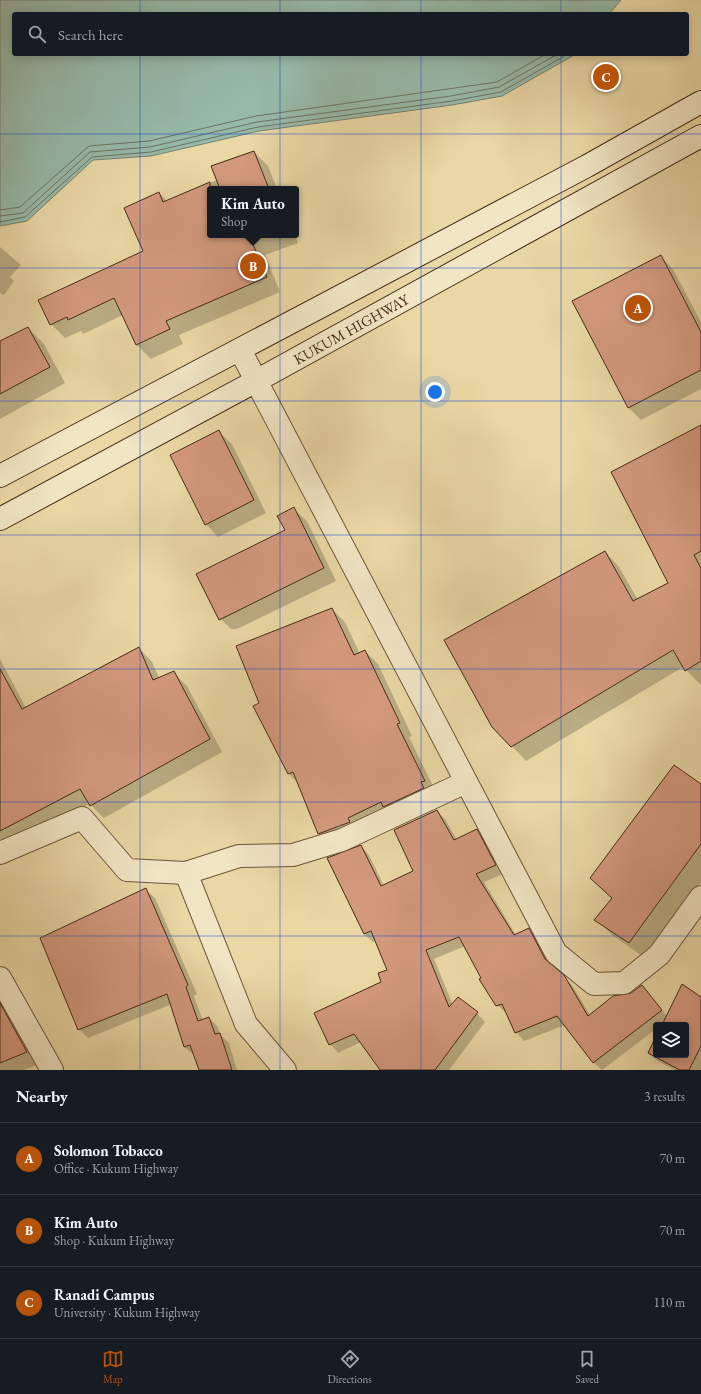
<!DOCTYPE html>
<html lang="en">
<head>
<meta charset="utf-8">
<style>
	body { margin:0; font-family:"EB Garamond",serif; background:#242831; color:#f1f3f6 }
	.controls { position:absolute; right:12px; bottom:12px; display:grid; overflow:hidden; border-radius:4px; box-shadow:0 2px 10px #0003 }
	.controls button { width:36px; height:36px; display:grid; place-items:center; padding:0; border:0; border-bottom:1px solid #363941; background:#171b24; color:#f1f3f6; font:20px sans-serif }
	.you { position:absolute; left:435px; top:392px; width:14px; height:14px; margin:-10px; border:3px solid #fff; border-radius:50%; background:#1a73e8; box-shadow:0 0 0 6px #1a73e833 }
	.badge { display:grid; place-items:center; width:26px; height:26px; border-radius:50%; background:#b45309; color:#fff; font-size:13px; font-weight:700 }
	.pin { position:absolute; translate:-50% -50%; border:2px solid #fff; box-shadow:0 1px 4px #0006 }
	.popup { position:absolute; left:207px; top:186px; width:92px; height:52px; box-sizing:border-box; display:grid; place-content:center; border-radius:4px; background:#171b24; filter:drop-shadow(0 1px 3px #0005); font-size:13px; white-space:nowrap; color:#9ea1a6 }
	.popup b { font-size:15px; color:#f1f3f6 }
	.popup::after { content:''; position:absolute; left:50%; top:100%; margin-left:-8px; border:8px solid transparent; border-top-color:#171b24 }
	.list { margin:0; padding:0; list-style:none }
	h2 { display:flex; justify-content:space-between; align-items:center; height:52px; margin:0; padding:0 16px; font-size:17px }
	h2 small { font-size:13px; font-weight:400; color:#9ea1a6 }
	.list li { display:grid; grid-template-columns:26px 1fr auto; gap:12px; align-items:center; box-sizing:border-box; height:72px; padding:0 16px; border-top:1px solid #363941 }
	.list b { display:block; font-size:15px; white-space:nowrap }
	.list p { margin:0; font-size:13px; white-space:nowrap; color:#9ea1a6 }
	.list em { font-size:13px; font-style:normal; color:#9ea1a6 }
	.icon { flex:none; width:22px; height:22px; fill:none; stroke:currentColor; stroke-width:2; stroke-linecap:round; stroke-linejoin:round }
	.map { position:relative; flex:none; width:701px; height:1070px; overflow:hidden }
	.search { position:absolute; background:#171b24; box-shadow:0 2px 10px #0003; left:12px; right:12px; top:12px; height:44px; display:flex; align-items:center; gap:10px; box-sizing:border-box; padding:0 14px; border-radius:4px; color:#9ea1a6; font-size:15px }
	.sheet { height:268px; background:#171b24 }
	nav { display:flex; justify-content:space-around; align-items:center; box-sizing:border-box; height:56px; border-top:1px solid #363941; background:#171b24; font-size:11px; color:#9ea1a6 }
	nav a { display:grid; justify-items:center; gap:2px }
	nav .on { color:#b45309 }
	.map>svg:first-child { display:block }
	.water { fill:#97b9a9; stroke:#76806f }
	.shadow { fill:#0003 }
	.lines { fill:none; stroke-linecap:round; stroke-linejoin:round }
	.shore { stroke:#6e7260; stroke-width:1 }
	.building { fill:#d3997d; stroke:#452b17 }
	.minor-casing { stroke:#6e563a; stroke-width:24 }
	.secondary-casing { stroke:#452b17; stroke-width:24 }
	.minor { stroke:#f1e5c4; stroke-width:22 }
	.secondary { stroke:#f1e5c4; stroke-width:22 }
	.grid { fill:none; stroke:#1d4ed8; stroke-width:1; stroke-opacity:0.55 }
	.labels { text-anchor:middle; dominant-baseline:central; stroke-width:3; stroke-linejoin:round; paint-order:stroke }
	.street-label { font-size:15px; fill:#452b17; stroke:#f1e5c4 }
</style>
</head>
<body>
<div class="map">
<svg width="701" height="1070" viewBox="0 0 701 1070">
	<rect width="100%" height="100%" fill="#e9d7a4"/>
	<filter id="stains"><feTurbulence type="fractalNoise" baseFrequency=".005" numOctaves="4"/><feColorMatrix values="0 0 0 0 .2 0 0 0 0 .09 0 0 0 0 .02 0 0 0 .5 -.17"/></filter>
	<radialGradient id="worn" r=".72"><stop offset=".6" stop-color="#630" stop-opacity="0"/><stop offset="1" stop-color="#630" stop-opacity=".3"/></radialGradient>
	<polygon class="water" points="0,0 621,0 609,14 14,14 14,54 576,54 502,96 452,105 259,131 151,156 93,160 27,221 0,226"/>
	<g class="shadow">
		<polygon points="254,152 268,166 277,189 210,189 210,235 295,235 298,243 265,255 280,292 179,335 183,344 151,359 137,345 123,315 83,334 81,331 65,338 51,324 144,251 159,193 167,201 217,180"/>
		<polygon points="0,247 21,265 10,277 14,281 4,295 0,293"/>
		<polygon points="660,256 673,269 701,322 701,389 641,420 629,408"/>
		<polygon points="28,328 44,344 65,383 0,419 0,343"/>
		<polygon points="701,426 701,685 683,667 526,761 512,746 605,552 619,567 638,600 670,583"/>
		<polygon points="219,432 232,444 266,513 218,537 206,524"/>
		<polygon points="294,509 307,521 336,581 237,629 231,629 218,616 286,531"/>
		<polygon points="332,609 345,622 360,654 365,651 378,664 412,736 409,737 437,794 332,847 319,834 299,784 289,774 254,707 260,704"/>
		<polygon points="139,648 152,662 159,678 173,672 187,686 222,752 104,818 90,804 0,851 0,659 26,708"/>
		<polygon points="701,785 701,882 645,958 612,935 596,919 612,899 591,878"/>
		<polygon points="436,811 445,819 457,840 477,831 485,839 503,874 484,882 516,935 529,929 537,938 552,967 572,985 590,1015 632,994 642,986 667,1016 701,998 701,1070 675,1070 658,1061 649,1052 656,1039 656,1055 686,1055 686,1025 663,1025 663,1023 656,1025 656,1029 602,1070 593,1062 565,1025 524,1041 516,1032 507,1012 505,1012 496,1004 465,946 434,959 453,1005 477,1013 485,1022 449,1070 382,1070 361,1042 338,1053 330,1044 383,983 389,970 376,941 373,942 364,934 328,858 361,846 369,855 384,886 414,872"/>
		<polygon points="146,890 155,898 197,994 194,996 203,1021 209,1018 218,1027 220,1035 229,1043 237,1070 200,1070 194,1055 184,1047 172,1004 88,1038 79,1029"/>
		<polygon points="0,1003 10,1014 39,1064 24,1070 0,1070"/>
	</g>
	<g class="lines">
		<g class="shore">
			<polyline points="0,210 20,207 89,146 149,141 256,116 497,82 546,54"/>
			<polyline points="0,216 23,213 90,152 150,147 257,122 451,96 499,87 558,54"/>
			<polyline points="0,222 25,217 92,157 151,152 258,127 452,101 501,92 568,54"/>
		</g>
	</g>
	<g class="building">
		<polygon points="254,151 269,189 220,189 211,166"/>
		<polygon points="210,182 210,235 249,235 267,277 166,321 170,329 136,345 114,298 68,320 67,317 50,325 38,300 143,251 124,208 159,192 163,202"/>
		<polygon points="661,255 701,332 701,370 628,408 572,301"/>
		<polygon points="28,327 50,367 0,394 0,341"/>
		<polygon points="701,425 701,551 694,555 701,568 701,661 685,671 673,650 511,747 492,727 444,640 605,551 633,601 668,583 611,472"/>
		<polygon points="219,430 254,500 205,525 170,455"/>
		<polygon points="294,507 324,568 219,620 196,574 285,530 277,516"/>
		<polygon points="332,608 354,655 365,650 400,723 397,724 425,781 421,782 424,788 383,807 381,802 348,818 350,822 318,834 293,772 288,774 253,706 259,703 236,646"/>
		<polygon points="139,647 153,680 174,671 210,739 90,806 80,789 0,831 0,669 22,709"/>
		<polygon points="674,765 701,784 701,844 629,943 594,920 612,898 590,878"/>
		<polygon points="437,810 454,840 477,829 496,865 476,874 514,935 529,928 545,959 564,975 588,1016 613,996 631,993 642,985 662,1010 593,1063 557,1016 515,1033 502,1004 496,1006 479,979 481,978 459,937 426,950 449,1007 458,997 478,1012 435,1070 380,1070 354,1034 329,1045 314,1013 381,982 378,973 387,970 371,931 364,934 327,858 361,845 381,886 413,871 394,830"/>
		<polygon points="146,888 188,985 186,987 198,1021 209,1017 215,1034 220,1033 232,1070 199,1070 190,1045 184,1047 167,994 78,1030 40,938"/>
		<polygon points="682,984 701,997 701,1046 689,1070 680,1070 648,1053 656,1036 656,1055 686,1055 686,1025 662,1025"/>
		<polygon points="0,1003 27,1052 0,1063"/>
	</g>
	<g class="lines">
		<g class="minor-casing">
			<g id="minor">
				<polyline points="240,350 556,953 594,984 624,983 659,955 701,897"/>
				<polyline points="0,853 82,818 127,870 186,873 239,856 293,855 342,840 466,782"/>
				<polyline points="186,873 246,1024 285,1070"/>
				<polyline points="0,978 52,1070"/>
			</g>
		</g>
		<g class="secondary-casing">
			<g id="secondary">
				<polyline points="0,476 587,166 701,102"/>
				<polyline points="0,519 256,381 701,136"/>
			</g>
		</g>
		<use href="#minor" class="minor"/>
		<use href="#secondary" class="secondary"/>
	</g>
	<path class="grid" d="M140,0V14M280,0V14M421,0V14M561,0V14M140,54V1070M280,54V1070M421,54V1070M561,54V1070M0,134H701M0,268H701M0,401H701M0,535H701M0,669H701M0,802H701M0,936H701"/>
	<g class="labels">
		<g class="street-label">
			<text transform="translate(351 329) rotate(-29)">KUKUM HIGHWAY</text>
		</g>
	</g>
	<rect width="100%" height="100%" filter="url(#stains)"/>
	<rect width="100%" height="100%" fill="url(#worn)"/>
</svg>
<div class="controls">
<button><svg class="icon" aria-label="layers" viewBox="0 0 24 24"><path d="M12 4l9 5-9 5-9-5zM3 14l9 5 9-5"/></svg></button>
</div>
<div class="you"></div>
<div class="pin badge" style="left:638px;top:308px">A</div>
<div class="pin badge" style="left:253px;top:266px">B</div>
<div class="popup"><b>Kim Auto</b>Shop</div>
<div class="pin badge" style="left:606px;top:77px">C</div>
<div class="search"><svg class="icon" aria-label="search" viewBox="0 0 24 24"><circle cx="10" cy="10" r="6"/><path d="M15 15l6 6"/></svg>Search here</div>
</div>
<section class="sheet">
<h2>Nearby<small>3 results</small></h2>
<ul class="list">
<li><span class="badge">A</span><div><b>Solomon Tobacco</b><p>Office · Kukum Highway</p></div><em>70 m</em></li>
<li><span class="badge">B</span><div><b>Kim Auto</b><p>Shop · Kukum Highway</p></div><em>70 m</em></li>
<li><span class="badge">C</span><div><b>Ranadi Campus</b><p>University · Kukum Highway</p></div><em>110 m</em></li>
</ul>
</section>
<nav>
<a class="on"><svg class="icon" aria-label="map" viewBox="0 0 24 24"><path d="M3 6l6-2 6 2 6-2v14l-6 2-6-2-6 2zM9 4v14M15 6v14"/></svg>Map</a>
<a><svg class="icon" aria-label="directions" viewBox="0 0 24 24"><path d="M12 3l9 9-9 9-9-9zM9 14v-3h6M13 9l2 2-2 2"/></svg>Directions</a>
<a><svg class="icon" aria-label="saved" viewBox="0 0 24 24"><path d="M7 4h10v16l-5-4-5 4z"/></svg>Saved</a>
</nav>
</body>
</html>
